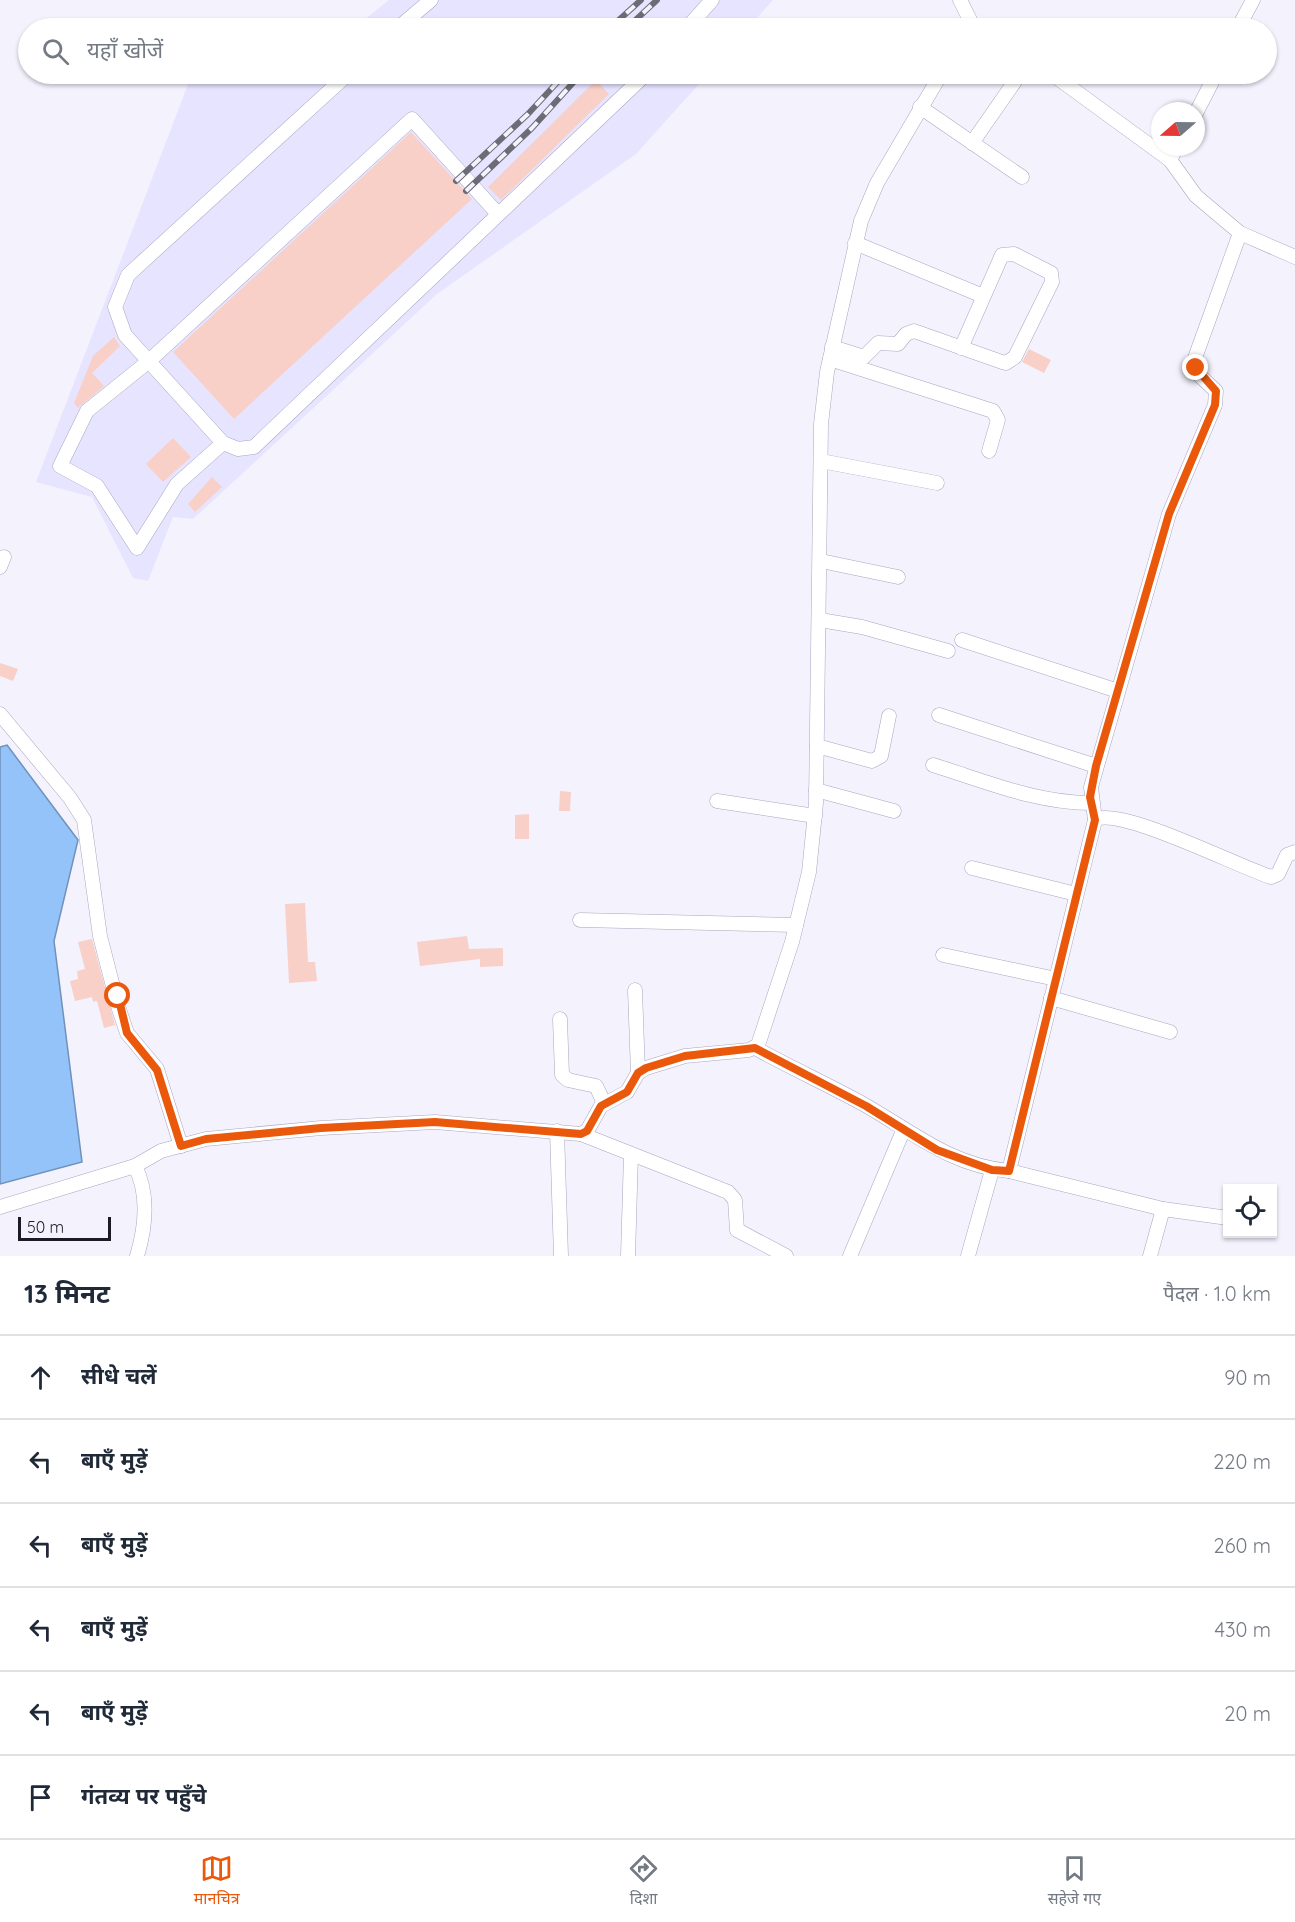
<!DOCTYPE html>
<html lang="hi">
<head>
<meta charset="utf-8">
<style>
	body { margin:0; font-family:Quicksand,"Noto Sans Devanagari",sans-serif; background:#f6f6f7; color:#1f2937 }
	.controls { position:absolute; right:18px; bottom:18px; display:grid; overflow:hidden; border-radius:0px; box-shadow:0 2px 4px #0004 }
	.controls button { width:54px; height:54px; display:grid; place-items:center; padding:0; border:0; border-bottom:2px solid #e0e1e3; background:#fff; color:#1f2937; font:30px sans-serif }
	.compass { position:absolute; left:1151px; top:102px; width:54px; height:54px; border-radius:50%; background:#fff; box-shadow:0 2px 4px #0004; rotate:250deg }
	.scale { position:absolute; left:18px; bottom:15px; width:93px; box-sizing:border-box; padding-left:6px; border:3px solid #1c1b24; border-top:0; font-size:16px; line-height:21px; white-space:nowrap; color:#1c1b24; -webkit-text-stroke:4px #f3f2fd; paint-order:stroke }
	.stop { position:absolute; width:18px; height:18px; margin:-14px; border:4px solid #ea580c; border-radius:50%; background:#fff }
	.stop.end { background:#ea580c; border-color:#fff; box-shadow:0 2px 6px #0008 }
	.list { margin:0; padding:0; list-style:none }
	h2 { display:flex; justify-content:space-between; align-items:center; height:78px; margin:0; padding:0 24px; font-size:26px }
	h2 small { font-size:20px; font-weight:400; color:#747a83 }
	.list li { display:grid; grid-template-columns:39px 1fr auto; gap:18px; align-items:center; box-sizing:border-box; height:84px; padding:0 24px; border-top:2px solid #e0e1e3 }
	.list b { display:block; font-size:22px; white-space:nowrap }
	.list em { font-size:20px; font-style:normal; color:#747a83 }
	.icon { flex:none; width:33px; height:33px; fill:none; stroke:currentColor; stroke-width:2; stroke-linecap:round; stroke-linejoin:round }
	.map { position:relative; flex:none; width:1295px; height:1256px; overflow:hidden }
	.search { position:absolute; background:#fff; box-shadow:0 2px 4px #0004; left:18px; right:18px; top:18px; height:66px; display:flex; align-items:center; gap:15px; box-sizing:border-box; padding:0 21px; border-radius:33px; color:#747a83; font-size:22px }
	.sheet { height:582px; background:#fff }
	nav { display:flex; justify-content:space-around; align-items:center; box-sizing:border-box; height:84px; border-top:2px solid #e0e1e3; background:#fff; font-size:16px; color:#747a83 }
	nav a { display:grid; justify-items:center; gap:3px }
	nav .on { color:#ea580c }
	.map>svg:first-child { display:block }
	.built { fill:#e7e4ff }
	.water { fill:#94c3fa; stroke:#7091ba; stroke-width:1.5 }
	.building { fill:#f8d0c8 }
	.lines { fill:none; stroke-linecap:round; stroke-linejoin:round }
	.minor-casing { stroke:#a9a6bf; stroke-width:15 }
	.minor { stroke:#fff; stroke-width:14 }
	.rail-casing { stroke:#6d6c76; stroke-width:6 }
	.rail { stroke:#f3f2fd; stroke-width:4; stroke-dasharray:11; stroke-linecap:butt }
	.route { stroke:#ea580c; stroke-width:8 }
</style>
</head>
<body>
<div class="map">
<svg width="1295" height="1256" viewBox="0 0 1295 1256">
	<rect width="100%" height="100%" fill="#f3f2fd"/>
	<g class="built">
		<polygon points="389,0 773,0 748,28 354,28"/>
		<polygon points="192,74 708,74 636,154 437,294 193,519 173,517 148,581 133,578 92,497 36,482"/>
	</g>
	<polygon class="water" points="7,745 78,840 54,941 82,1162 0,1184 0,747"/>
	<g class="building">
		<polygon points="596,80 609,94 501,200 488,187"/>
		<polygon points="411,132 472,199 234,419 173,352"/>
		<polygon points="114,337 120,346 92,373 104,386 78,408 74,403 93,356"/>
		<polygon points="1029,349 1051,360 1044,373 1022,362"/>
		<polygon points="173,438 191,457 163,482 146,464"/>
		<polygon points="212,477 222,487 195,512 188,504"/>
		<polygon points="0,663 18,669 13,681 0,676"/>
		<polygon points="560,791 571,792 570,811 559,811"/>
		<polygon points="529,814 529,839 515,839 515,815"/>
		<polygon points="305,903 308,962 315,962 317,981 289,983 285,904"/>
		<polygon points="467,936 469,949 503,948 503,966 480,967 480,959 420,966 417,942"/>
		<polygon points="92,939 115,1025 104,1028 97,1001 93,1002 92,997 75,1001 70,981 78,979 77,971 85,969 78,942"/>
	</g>
	<g class="lines">
		<g class="minor-casing">
			<g id="minor">
				<polyline points="960,0 974,28"/>
				<polyline points="398,28 431,0"/>
				<polyline points="687,28 712,0"/>
				<polyline points="1238,28 1253,0"/>
				<polyline points="348,74 128,275 115,307 125,335 223,443 238,449 254,447 646,74"/>
				<polyline points="1052,74 1170,160 1177,147"/>
				<polyline points="920,107 1022,177"/>
				<polyline points="1196,113 1216,74"/>
				<polyline points="972,143 1020,74"/>
				<polyline points="1170,160 1196,196 1240,233 1295,257"/>
				<polyline points="855,243 983,296"/>
				<polyline points="832,347 864,357 878,343 898,344 906,334 914,331 1002,362 1006,363 1015,357 1052,282 1051,273 1014,254 1002,255 961,348"/>
				<polyline points="830,359 993,411 998,420 989,451"/>
				<polyline points="223,443 177,484 137,548 97,486 60,466 87,411 149,361 412,119 498,214"/>
				<polyline points="821,461 937,483"/>
				<polyline points="821,561 898,577"/>
				<polyline points="0,567 4,557"/>
				<polyline points="820,620 862,627 948,651"/>
				<polyline points="962,640 1118,691"/>
				<polyline points="0,714 70,798 84,820 100,936 118,1006 127,1033 157,1069 181,1146"/>
				<polyline points="939,715 1096,766"/>
				<polyline points="817,746 872,761 881,756 889,716"/>
				<path d="M933,765C985,781 1036,803 1091,803"/>
				<polyline points="816,790 894,811"/>
				<polyline points="717,801 815,816"/>
				<polyline points="1095,820 1091,787 1169,514 1215,405 1216,391 1200,376 1195,358 1240,233"/>
				<polyline points="972,868 1076,894"/>
				<polyline points="580,920 796,925"/>
				<polyline points="943,955 1056,979"/>
				<polyline points="635,990 638,1073"/>
				<polyline points="1051,998 1170,1032"/>
				<polyline points="560,1019 562,1075 568,1080 596,1086 604,1103"/>
				<path d="M755,1048C791,1068 829,1085 865,1105C912,1132 952,1166 1009,1171L1163,1209L1228,1218"/>
				<polyline points="557,1131 561,1256"/>
				<polyline points="581,1134 728,1192 735,1200 737,1230 786,1256"/>
				<path d="M135,1166C149,1194 146,1226 137,1256"/>
				<path d="M1009,1171L1095,820C1118,805 1241,868 1271,877L1278,874L1287,855L1295,852"/>
				<polyline points="0,1207 135,1166 161,1151 206,1139 321,1128 435,1122 581,1134 587,1131 601,1106 627,1092 638,1073 646,1068 685,1056 749,1050 758,1045 792,942 809,872 816,803 821,424 827,372 861,221 877,183 941,74"/>
				<polyline points="628,1256 631,1154"/>
				<polyline points="850,1256 903,1131"/>
				<polyline points="968,1256 992,1170"/>
				<polyline points="1150,1256 1163,1209"/>
			</g>
		</g>
		<use href="#minor" class="minor"/>
		<g class="rail-casing">
			<g id="rail">
				<polyline points="610,28 641,0"/>
				<polyline points="627,28 657,0"/>
				<polyline points="456,181 528,114 565,74"/>
				<polyline points="466,191 532,128 581,74"/>
			</g>
		</g>
		<use href="#rail" class="rail"/>
	</g>
	<g class="lines">
		<polyline class="route" points="118,996 127,1033 157,1070 181,1146 206,1139 321,1128 435,1122 581,1134 587,1131 601,1106 627,1092 638,1073 646,1068 685,1056 755,1048 866,1106 937,1150 992,1170 1009,1171 1095,820 1090,797 1096,766 1169,514 1215,405 1216,391 1196,368"/>
	</g>
</svg>
<div class="controls">
<button><svg class="icon" aria-label="locate" viewBox="0 0 24 24"><circle cx="12" cy="12" r="6"/><path d="M12 2v4M12 18v4M2 12h4M18 12h4"/></svg></button>
</div>
<svg class="compass" viewBox="-18 -18 36 36"><path d="M0-13l5 13h-10z" fill="#e53935"/><path d="M0 13l5-13h-10z" fill="#747a83"/></svg>
<div class="scale">50 m</div>
<div class="stop" style="left:118px;top:996px"></div>
<div class="stop end" style="left:1196px;top:368px"></div>
<div class="search"><svg class="icon" aria-label="search" viewBox="0 0 24 24"><circle cx="10" cy="10" r="6"/><path d="M15 15l6 6"/></svg>यहाँ खोजें</div>
</div>
<section class="sheet">
<h2>13 मिनट<small>पैदल · 1.0 km</small></h2>
<ul class="list">
<li><svg class="icon" aria-label="ahead" viewBox="0 0 24 24"><path d="M12 20V5M6 11l6-6 6 6"/></svg><div><b>सीधे चलें</b></div><em>90 m</em></li>
<li><svg class="icon" aria-label="left" viewBox="0 0 24 24"><path d="M17 20v-9H6M10 6l-5 5 5 5"/></svg><div><b>बाएँ मुड़ें</b></div><em>220 m</em></li>
<li><svg class="icon" aria-label="left" viewBox="0 0 24 24"><path d="M17 20v-9H6M10 6l-5 5 5 5"/></svg><div><b>बाएँ मुड़ें</b></div><em>260 m</em></li>
<li><svg class="icon" aria-label="left" viewBox="0 0 24 24"><path d="M17 20v-9H6M10 6l-5 5 5 5"/></svg><div><b>बाएँ मुड़ें</b></div><em>430 m</em></li>
<li><svg class="icon" aria-label="left" viewBox="0 0 24 24"><path d="M17 20v-9H6M10 6l-5 5 5 5"/></svg><div><b>बाएँ मुड़ें</b></div><em>20 m</em></li>
<li><svg class="icon" aria-label="arrive" viewBox="0 0 24 24"><path d="M6 21V4h12l-3 4 3 4H6"/></svg><div><b>गंतव्य पर पहुँचे</b></div></li>
</ul>
</section>
<nav>
<a class="on"><svg class="icon" aria-label="map" viewBox="0 0 24 24"><path d="M3 6l6-2 6 2 6-2v14l-6 2-6-2-6 2zM9 4v14M15 6v14"/></svg>मानचित्र</a>
<a><svg class="icon" aria-label="directions" viewBox="0 0 24 24"><path d="M12 3l9 9-9 9-9-9zM9 14v-3h6M13 9l2 2-2 2"/></svg>दिशा</a>
<a><svg class="icon" aria-label="saved" viewBox="0 0 24 24"><path d="M7 4h10v16l-5-4-5 4z"/></svg>सहेजे गए</a>
</nav>
</body>
</html>
